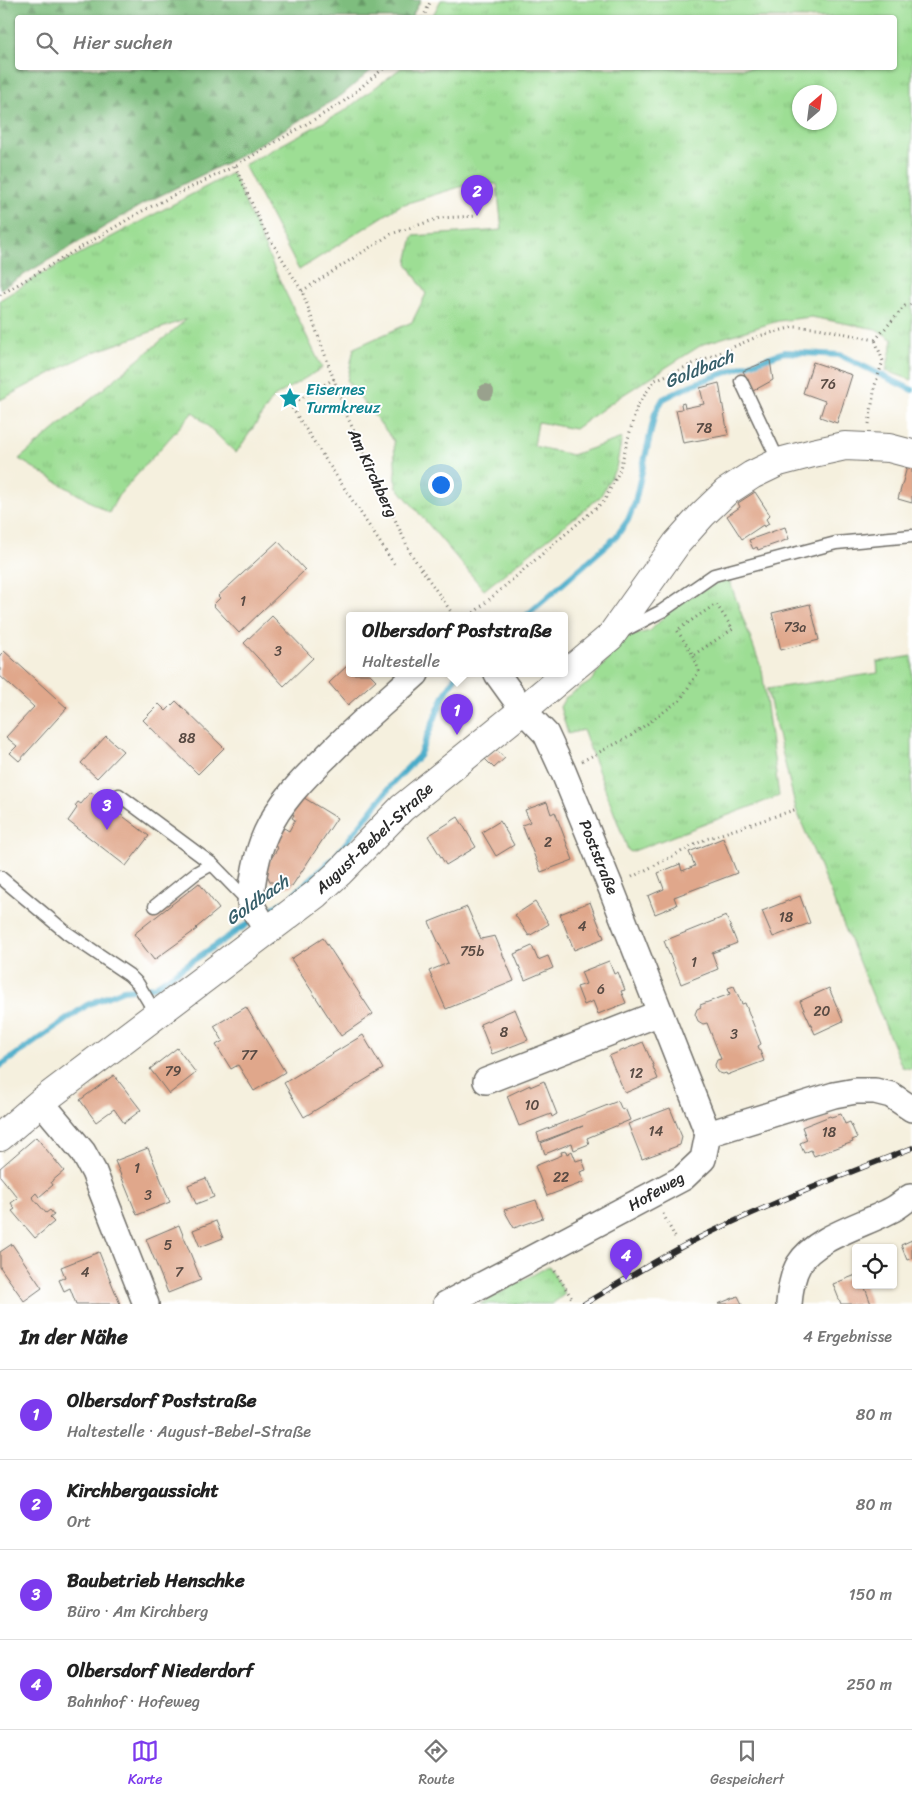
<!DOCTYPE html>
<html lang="de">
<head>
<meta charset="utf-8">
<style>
	body { margin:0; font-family:Sriracha,sans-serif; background:#f2f2f2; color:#222 }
	.controls { position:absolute; right:15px; bottom:15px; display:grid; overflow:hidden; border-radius:5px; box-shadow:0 1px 4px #0004 }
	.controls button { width:45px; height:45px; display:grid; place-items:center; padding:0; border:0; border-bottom:1px solid #e0e0e0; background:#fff; color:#222; font:25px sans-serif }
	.compass { position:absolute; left:792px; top:85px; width:45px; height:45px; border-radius:50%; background:#fff; box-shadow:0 1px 4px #0004; rotate:28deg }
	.you { position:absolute; left:440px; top:484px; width:18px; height:18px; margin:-12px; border:4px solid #fff; border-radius:50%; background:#1a73e8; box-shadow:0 0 0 8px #1a73e833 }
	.badge { display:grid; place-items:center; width:32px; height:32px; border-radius:50%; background:#7c3aed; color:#fff; font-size:16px; font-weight:700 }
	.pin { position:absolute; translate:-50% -41px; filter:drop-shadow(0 1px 2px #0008) }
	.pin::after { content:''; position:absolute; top:26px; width:18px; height:15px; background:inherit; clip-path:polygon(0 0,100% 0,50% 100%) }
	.popup { position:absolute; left:346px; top:612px; width:222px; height:65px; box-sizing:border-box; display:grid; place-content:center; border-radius:5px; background:#fff; filter:drop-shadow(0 1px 4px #0005); font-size:16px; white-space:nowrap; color:#767676 }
	.popup b { font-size:19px; color:#222 }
	.popup::after { content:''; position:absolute; left:50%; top:100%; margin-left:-10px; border:10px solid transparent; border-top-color:#fff }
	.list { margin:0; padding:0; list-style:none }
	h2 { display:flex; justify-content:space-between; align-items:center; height:65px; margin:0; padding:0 20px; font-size:21px }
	h2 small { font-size:16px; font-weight:400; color:#767676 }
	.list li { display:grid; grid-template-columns:32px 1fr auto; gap:15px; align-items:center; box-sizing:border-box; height:90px; padding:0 20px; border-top:1px solid #e0e0e0 }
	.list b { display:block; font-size:19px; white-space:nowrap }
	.list p { margin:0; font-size:16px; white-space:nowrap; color:#767676 }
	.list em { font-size:16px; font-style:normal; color:#767676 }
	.icon { flex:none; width:28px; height:28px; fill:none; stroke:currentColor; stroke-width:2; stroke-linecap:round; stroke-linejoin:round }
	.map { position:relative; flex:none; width:912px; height:1304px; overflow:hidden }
	.search { position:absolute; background:#fff; box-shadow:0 1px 4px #0004; left:15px; right:15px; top:15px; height:55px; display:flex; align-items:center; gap:12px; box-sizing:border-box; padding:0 18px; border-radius:5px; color:#767676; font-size:19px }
	.sheet { height:425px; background:#fff }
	nav { display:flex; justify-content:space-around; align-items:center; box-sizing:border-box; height:70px; border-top:1px solid #e0e0e0; background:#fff; font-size:14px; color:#767676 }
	nav a { display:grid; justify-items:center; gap:2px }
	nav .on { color:#7c3aed }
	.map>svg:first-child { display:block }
	.grass { fill:url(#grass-tufts); stroke:#648460; fill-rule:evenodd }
	.forest { fill:url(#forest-firs); stroke:#547454 }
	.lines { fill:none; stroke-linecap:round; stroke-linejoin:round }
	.stream { stroke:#4aacc9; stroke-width:6 }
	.building { fill:#e0a78b }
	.service-casing { stroke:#72706a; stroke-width:15 }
	.minor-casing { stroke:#72706a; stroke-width:28 }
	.tertiary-casing { stroke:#72706a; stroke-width:30 }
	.path { stroke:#72706a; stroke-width:3; stroke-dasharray:1 4; stroke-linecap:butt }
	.service { stroke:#fff; stroke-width:12 }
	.minor { stroke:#fff; stroke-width:25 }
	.tertiary { stroke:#fff; stroke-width:28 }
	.rail-casing { stroke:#2b2b2b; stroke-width:5.5 }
	.rail { stroke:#fff; stroke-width:4; stroke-dasharray:11; stroke-linecap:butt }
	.tree { fill:#99a18d }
	.labels { text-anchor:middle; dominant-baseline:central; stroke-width:4; stroke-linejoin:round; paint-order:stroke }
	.number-label { font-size:14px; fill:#584a43 }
	.culture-label { font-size:16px; fill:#0d838f; stroke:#fff; text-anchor:start }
	.street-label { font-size:16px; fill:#2b2b2b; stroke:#fff }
	.water-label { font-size:18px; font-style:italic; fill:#375f6a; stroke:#fff }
</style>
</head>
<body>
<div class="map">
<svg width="912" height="1304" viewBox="0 0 912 1304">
	<defs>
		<pattern id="grass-tufts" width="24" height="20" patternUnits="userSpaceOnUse" patternTransform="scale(1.25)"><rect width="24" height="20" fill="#9dde94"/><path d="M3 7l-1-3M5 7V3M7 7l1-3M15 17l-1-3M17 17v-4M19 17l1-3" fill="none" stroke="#87bf80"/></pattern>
		<pattern id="forest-firs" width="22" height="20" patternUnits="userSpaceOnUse" patternTransform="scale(1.25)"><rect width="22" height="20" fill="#7ebd7e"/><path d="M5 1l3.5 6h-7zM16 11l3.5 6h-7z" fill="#679a67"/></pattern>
	</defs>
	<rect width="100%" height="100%" fill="#fff"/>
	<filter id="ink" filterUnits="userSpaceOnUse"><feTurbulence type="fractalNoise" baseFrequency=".02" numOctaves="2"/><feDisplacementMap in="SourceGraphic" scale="10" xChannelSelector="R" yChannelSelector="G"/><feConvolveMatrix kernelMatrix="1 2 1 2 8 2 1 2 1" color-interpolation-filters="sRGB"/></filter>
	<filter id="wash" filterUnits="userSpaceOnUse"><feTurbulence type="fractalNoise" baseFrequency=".0096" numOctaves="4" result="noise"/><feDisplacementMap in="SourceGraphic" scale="20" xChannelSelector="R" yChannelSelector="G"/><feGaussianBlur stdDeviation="1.12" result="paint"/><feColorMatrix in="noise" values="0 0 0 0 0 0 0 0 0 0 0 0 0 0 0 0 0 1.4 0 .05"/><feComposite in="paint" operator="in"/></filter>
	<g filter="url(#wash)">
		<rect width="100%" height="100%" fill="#f5f0de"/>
		<g class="grass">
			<path d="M441,0H912V380L886,371L893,340L876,329L811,317L778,321L703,344L618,398L575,429L538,422L534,446L572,455L622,438L616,468L600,497L484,590L396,486L394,441L347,381L354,348L412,322L426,294L407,263L413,236L502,230L497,184L466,185L401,205L299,270L244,165L344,111L401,68H894V18L432,17ZM800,92H830V122H800Z"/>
			<polygon points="232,173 279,279 322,368 274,397 236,453 193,412 118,496 109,513 19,459 187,319 86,355 0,400 0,300 40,275"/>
			<polygon points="728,577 762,670 779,796 631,852 628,850 583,730 568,734 560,707 565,698 590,682 625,637 650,631 672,609 686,599"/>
			<polygon points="912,656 912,1069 902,1067 796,809 767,689 878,673 877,662"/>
			<polygon points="549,1266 565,1294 552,1304 480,1304"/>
		</g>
		<polygon class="forest" points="0,0 421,0 411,18 18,18 18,68 374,68 342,95 236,158 143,204 0,289"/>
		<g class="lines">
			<g class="stream">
				<polyline points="526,616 616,537 628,520 635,502 655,413 663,399 691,385 784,352 840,355 912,390"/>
				<polyline points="295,893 335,857 394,782 419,756 444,696 457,674"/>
				<polyline points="262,914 284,902"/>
				<polyline points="0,1066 87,1005 123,990 154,987 253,920"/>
			</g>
		</g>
		<g id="blocks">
			<g class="building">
				<polygon points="770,360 773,380 753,391 743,371"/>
				<polygon points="813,362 852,375 837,423 820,417 825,401 803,393"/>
				<polygon points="719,383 728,435 683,443 676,410 682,409 681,404 684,403 685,408 704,404 700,388"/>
				<polygon points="907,467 912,468 912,503 898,499"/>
				<polygon points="755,492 770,515 766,519 769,524 764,527 763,525 742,539 727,516 740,507 738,503"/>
				<polygon points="785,527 789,539 758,550 757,547 753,549 749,540"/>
				<polygon points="278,541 305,570 239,633 213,605 220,598 218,596"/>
				<polygon points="810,604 819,640 781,650 772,613"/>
				<polygon points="272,616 313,658 284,686 244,643"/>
				<polygon points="4,651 67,708 19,761 10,753 17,746 6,737 34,707 0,676 0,655"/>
				<polygon points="349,664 349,674 370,674 376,680 348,705 329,683"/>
				<polygon points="176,701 224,748 198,774 143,720 159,704 166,711"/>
				<polygon points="106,736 123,751 97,778 81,763"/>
				<polygon points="496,750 505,758 494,768 485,759"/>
				<polygon points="91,792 149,836 126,866 68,821 77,808 75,806 78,802 81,804"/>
				<polygon points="301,796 337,818 292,886 281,888 270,881 264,869 278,848 272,844 284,828 289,831 295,820 292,818 294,815 291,813"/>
				<polygon points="547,802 551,814 555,812 573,860 541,872 522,825 530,822 525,810"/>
				<polygon points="458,817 476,847 446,865 428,836"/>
				<polygon points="500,821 514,845 496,856 482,832"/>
				<polygon points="723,838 737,873 674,897 677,905 655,914 648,896 664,889 658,873 680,864 682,871 695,866 689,852"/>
				<polygon points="199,883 219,909 196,928 197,929 154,960 134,934"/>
				<polygon points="800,896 810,923 773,937 762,911"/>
				<polygon points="535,902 549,924 529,936 515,915"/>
				<polygon points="590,902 604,938 574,950 560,914"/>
				<polygon points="467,907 481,939 495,936 514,981 446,1009 429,971 448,963 429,922"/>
				<polygon points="726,916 737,943 712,953 718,969 681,984 664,941"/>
				<polygon points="323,938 373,1014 341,1036 291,959"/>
				<polygon points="532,946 538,960 548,956 553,968 525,980 514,954"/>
				<polygon points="609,961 614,974 618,972 625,990 621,991 626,1003 598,1014 593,1001 584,1005 577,987 586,984 581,972"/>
				<polygon points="734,986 742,1004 745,1003 761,1044 758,1046 764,1061 727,1075 726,1073 723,1074 717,1072 715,1065 717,1060 721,1059 707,1023 703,1024 698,1021 695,1014 697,1009 701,1007 700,1005 730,994 728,988"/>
				<polygon points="829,988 843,1021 815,1034 800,1001"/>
				<polygon points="246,1007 285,1072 254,1091 238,1065 231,1069 216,1045 223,1041 214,1026"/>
				<polygon points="515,1009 528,1040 492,1054 480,1024"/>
				<polygon points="363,1035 383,1069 304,1117 284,1083"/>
				<polygon points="643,1042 654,1067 653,1067 658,1079 625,1093 609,1056"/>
				<polygon points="177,1048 196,1073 169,1094 150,1069"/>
				<polygon points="114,1075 141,1110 124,1123 114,1109 96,1122 80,1100"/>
				<polygon points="544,1081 557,1114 552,1117 551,1114 519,1126 507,1096 530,1085 530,1087"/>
				<polygon points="618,1101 622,1110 625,1108 630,1120 587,1138 589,1144 574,1150 572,1143 545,1154 541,1143 583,1126 540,1142 537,1133"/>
				<polygon points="670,1108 682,1137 680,1145 642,1159 628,1124"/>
				<polygon points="841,1114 845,1124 850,1122 857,1138 852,1140 853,1142 814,1156 811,1150 804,1153 800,1143 807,1140 802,1127 830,1116 831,1117"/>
				<polygon points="36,1137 64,1171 51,1182 53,1185 39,1197 36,1193 32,1197 46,1213 50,1210 54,1215 50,1218 54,1222 35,1238 12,1211 15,1209 11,1203 18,1198 0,1176 0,1168"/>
				<polygon points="148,1148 170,1202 137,1215 115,1161"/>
				<polygon points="566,1151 567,1154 572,1151 576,1161 582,1159 586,1170 580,1172 584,1182 547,1196 535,1166 562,1155 561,1152"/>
				<polygon points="206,1178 214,1197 196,1204 188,1185"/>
				<polygon points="536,1200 543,1218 514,1228 504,1210"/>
				<polygon points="216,1221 223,1238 200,1247 193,1230"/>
				<polygon points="179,1225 201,1280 168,1293 146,1239"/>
				<polygon points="912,1240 912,1258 907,1260 901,1245"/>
				<polygon points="12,1244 42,1288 24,1301 0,1267 0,1252"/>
				<polygon points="99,1252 120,1304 76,1304 70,1288 64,1291 59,1280 65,1277 61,1267"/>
				<polygon points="856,1275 856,1285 864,1285 871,1304 841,1304 833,1284"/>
				<polygon points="738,1296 742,1304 718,1304"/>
			</g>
		</g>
	</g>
	<g filter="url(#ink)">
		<use href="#blocks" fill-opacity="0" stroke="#72706a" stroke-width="1"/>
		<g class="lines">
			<g class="service-casing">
				<g id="service">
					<polyline points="741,381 779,462"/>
					<polyline points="623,631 662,611 714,575 836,543 912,536"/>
					<polyline points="119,795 212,864 250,903"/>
					<polyline points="0,877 67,933 129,975 138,984 156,1014"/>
					<polyline points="155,906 196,873 212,864"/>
				</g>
			</g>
			<g class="minor-casing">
				<g id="minor">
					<polyline points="497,674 523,710 546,734 563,771 611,888 708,1134"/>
					<path d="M267,931L250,903C253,879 256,855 266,833C280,802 303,779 327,756C355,727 386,701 416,674"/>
					<polyline points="486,1081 660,1013"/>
					<polyline points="41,1102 83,1152 94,1172 146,1304"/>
					<polyline points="708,1134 834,1095 856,1091 875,1091 891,1095 912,1109"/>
					<polyline points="446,1304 683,1178 703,1159 708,1134"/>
					<path d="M789,1304C790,1290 792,1276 799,1264C816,1236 868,1224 895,1208C900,1205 905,1201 910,1197"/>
				</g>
			</g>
			<g class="tertiary-casing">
				<polyline id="tertiary" points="0,1137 41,1102 316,894 339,873 402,808 523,710 610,637 677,543 702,515 726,492 752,475 779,462 813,453 845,446 889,448 912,454"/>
			</g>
			<g class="path">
				<polyline points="423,18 431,0"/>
				<polyline points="235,166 262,226 302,291 347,416 411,554 454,616"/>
				<polyline points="302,291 391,234 440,218 477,216"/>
				<polyline points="0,295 144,210 235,166 342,103 384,68"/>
				<polyline points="875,340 905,306 912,304"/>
				<polyline points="334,379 290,405 394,564"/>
				<polyline points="869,424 875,385 883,361 875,340"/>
				<polyline points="470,616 604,501 619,472 637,406 655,380 759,336 794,327 818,328 875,340"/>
				<polyline points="582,761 629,737 680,700 699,671 693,655 677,630 716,604 733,629 693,655"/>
				<polyline points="632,877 706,839 797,809"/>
				<polyline points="663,1214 675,1237"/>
				<polyline points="555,1271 573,1300"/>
			</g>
			<use href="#service" class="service"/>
			<use href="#minor" class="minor"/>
			<use href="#tertiary" class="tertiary"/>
			<g class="rail-casing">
				<path id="rail" d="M584,1304C625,1280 665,1254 707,1234C774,1202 843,1175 912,1148"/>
			</g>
			<use href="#rail" class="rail"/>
		</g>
		<circle class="tree" cx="486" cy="392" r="8"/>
	</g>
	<defs>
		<g id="sight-bare" transform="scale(1.725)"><path d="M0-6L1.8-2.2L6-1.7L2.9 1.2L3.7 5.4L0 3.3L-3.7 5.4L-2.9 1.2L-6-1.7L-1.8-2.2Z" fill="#0f9aa8" stroke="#fff" stroke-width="2.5" paint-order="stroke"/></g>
	</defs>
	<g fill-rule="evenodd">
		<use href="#sight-bare" x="290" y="398"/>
	</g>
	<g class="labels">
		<g class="number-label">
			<text x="828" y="384">76</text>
			<text x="704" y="428">78</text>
			<text x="243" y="601">1</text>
			<text x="795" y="627">73a</text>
			<text x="278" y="651">3</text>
			<text x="187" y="738">88</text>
			<text x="548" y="842">2</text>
			<text x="786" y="917">18</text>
			<text x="582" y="926">4</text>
			<text x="472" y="951">75b</text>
			<text x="694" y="962">1</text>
			<text x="601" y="989">6</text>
			<text x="822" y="1011">20</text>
			<text x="504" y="1032">8</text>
			<text x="734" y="1034">3</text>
			<text x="249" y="1055">77</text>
			<text x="173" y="1071">79</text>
			<text x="636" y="1073">12</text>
			<text x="532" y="1105">10</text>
			<text x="656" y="1131">14</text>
			<text x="829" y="1132">18</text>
			<text x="137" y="1168">1</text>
			<text x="561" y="1177">22</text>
			<text x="148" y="1195">3</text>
			<text x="168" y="1245">5</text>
			<text x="85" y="1272">4</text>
			<text x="179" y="1272">7</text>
		</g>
		<g class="culture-label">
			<text x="306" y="389">Eisernes<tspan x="306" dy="18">Turmkreuz</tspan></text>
		</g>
		<g class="street-label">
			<text transform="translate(373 473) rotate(65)">Am Kirchberg</text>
			<text transform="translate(374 838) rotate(-43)">August-Bebel-Straße</text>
			<text transform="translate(599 857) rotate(68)">Poststraße</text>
			<text transform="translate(656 1191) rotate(-30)">Hofeweg</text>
		</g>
		<g class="water-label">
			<text transform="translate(699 369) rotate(-22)">Goldbach</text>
			<text transform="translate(257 900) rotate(-35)">Goldbach</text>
		</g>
	</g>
</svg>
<div class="controls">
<button><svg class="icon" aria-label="locate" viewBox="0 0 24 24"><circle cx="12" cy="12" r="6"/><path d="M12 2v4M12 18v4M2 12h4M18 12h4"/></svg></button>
</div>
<svg class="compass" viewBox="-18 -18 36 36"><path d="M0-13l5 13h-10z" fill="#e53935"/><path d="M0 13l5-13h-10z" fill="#767676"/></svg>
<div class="you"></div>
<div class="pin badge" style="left:457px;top:735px">1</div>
<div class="popup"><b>Olbersdorf Poststraße</b>Haltestelle</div>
<div class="pin badge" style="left:477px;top:216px">2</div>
<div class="pin badge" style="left:107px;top:830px">3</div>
<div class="pin badge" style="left:626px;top:1280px">4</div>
<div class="search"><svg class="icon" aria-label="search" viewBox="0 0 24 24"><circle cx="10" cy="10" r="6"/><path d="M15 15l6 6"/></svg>Hier suchen</div>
</div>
<section class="sheet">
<h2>In der Nähe<small>4 Ergebnisse</small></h2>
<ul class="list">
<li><span class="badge">1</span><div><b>Olbersdorf Poststraße</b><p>Haltestelle · August-Bebel-Straße</p></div><em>80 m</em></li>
<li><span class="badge">2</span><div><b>Kirchbergaussicht</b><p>Ort</p></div><em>80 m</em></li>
<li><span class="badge">3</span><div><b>Baubetrieb Henschke</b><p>Büro · Am Kirchberg</p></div><em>150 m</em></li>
<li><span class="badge">4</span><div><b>Olbersdorf Niederdorf</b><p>Bahnhof · Hofeweg</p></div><em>250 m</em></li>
</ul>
</section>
<nav>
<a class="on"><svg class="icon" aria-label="map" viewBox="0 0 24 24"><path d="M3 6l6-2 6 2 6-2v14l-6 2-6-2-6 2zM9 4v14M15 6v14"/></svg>Karte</a>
<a><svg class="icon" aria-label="directions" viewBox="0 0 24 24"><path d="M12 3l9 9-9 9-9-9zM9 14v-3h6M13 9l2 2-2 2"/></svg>Route</a>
<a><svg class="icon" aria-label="saved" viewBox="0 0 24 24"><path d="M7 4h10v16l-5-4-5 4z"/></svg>Gespeichert</a>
</nav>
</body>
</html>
